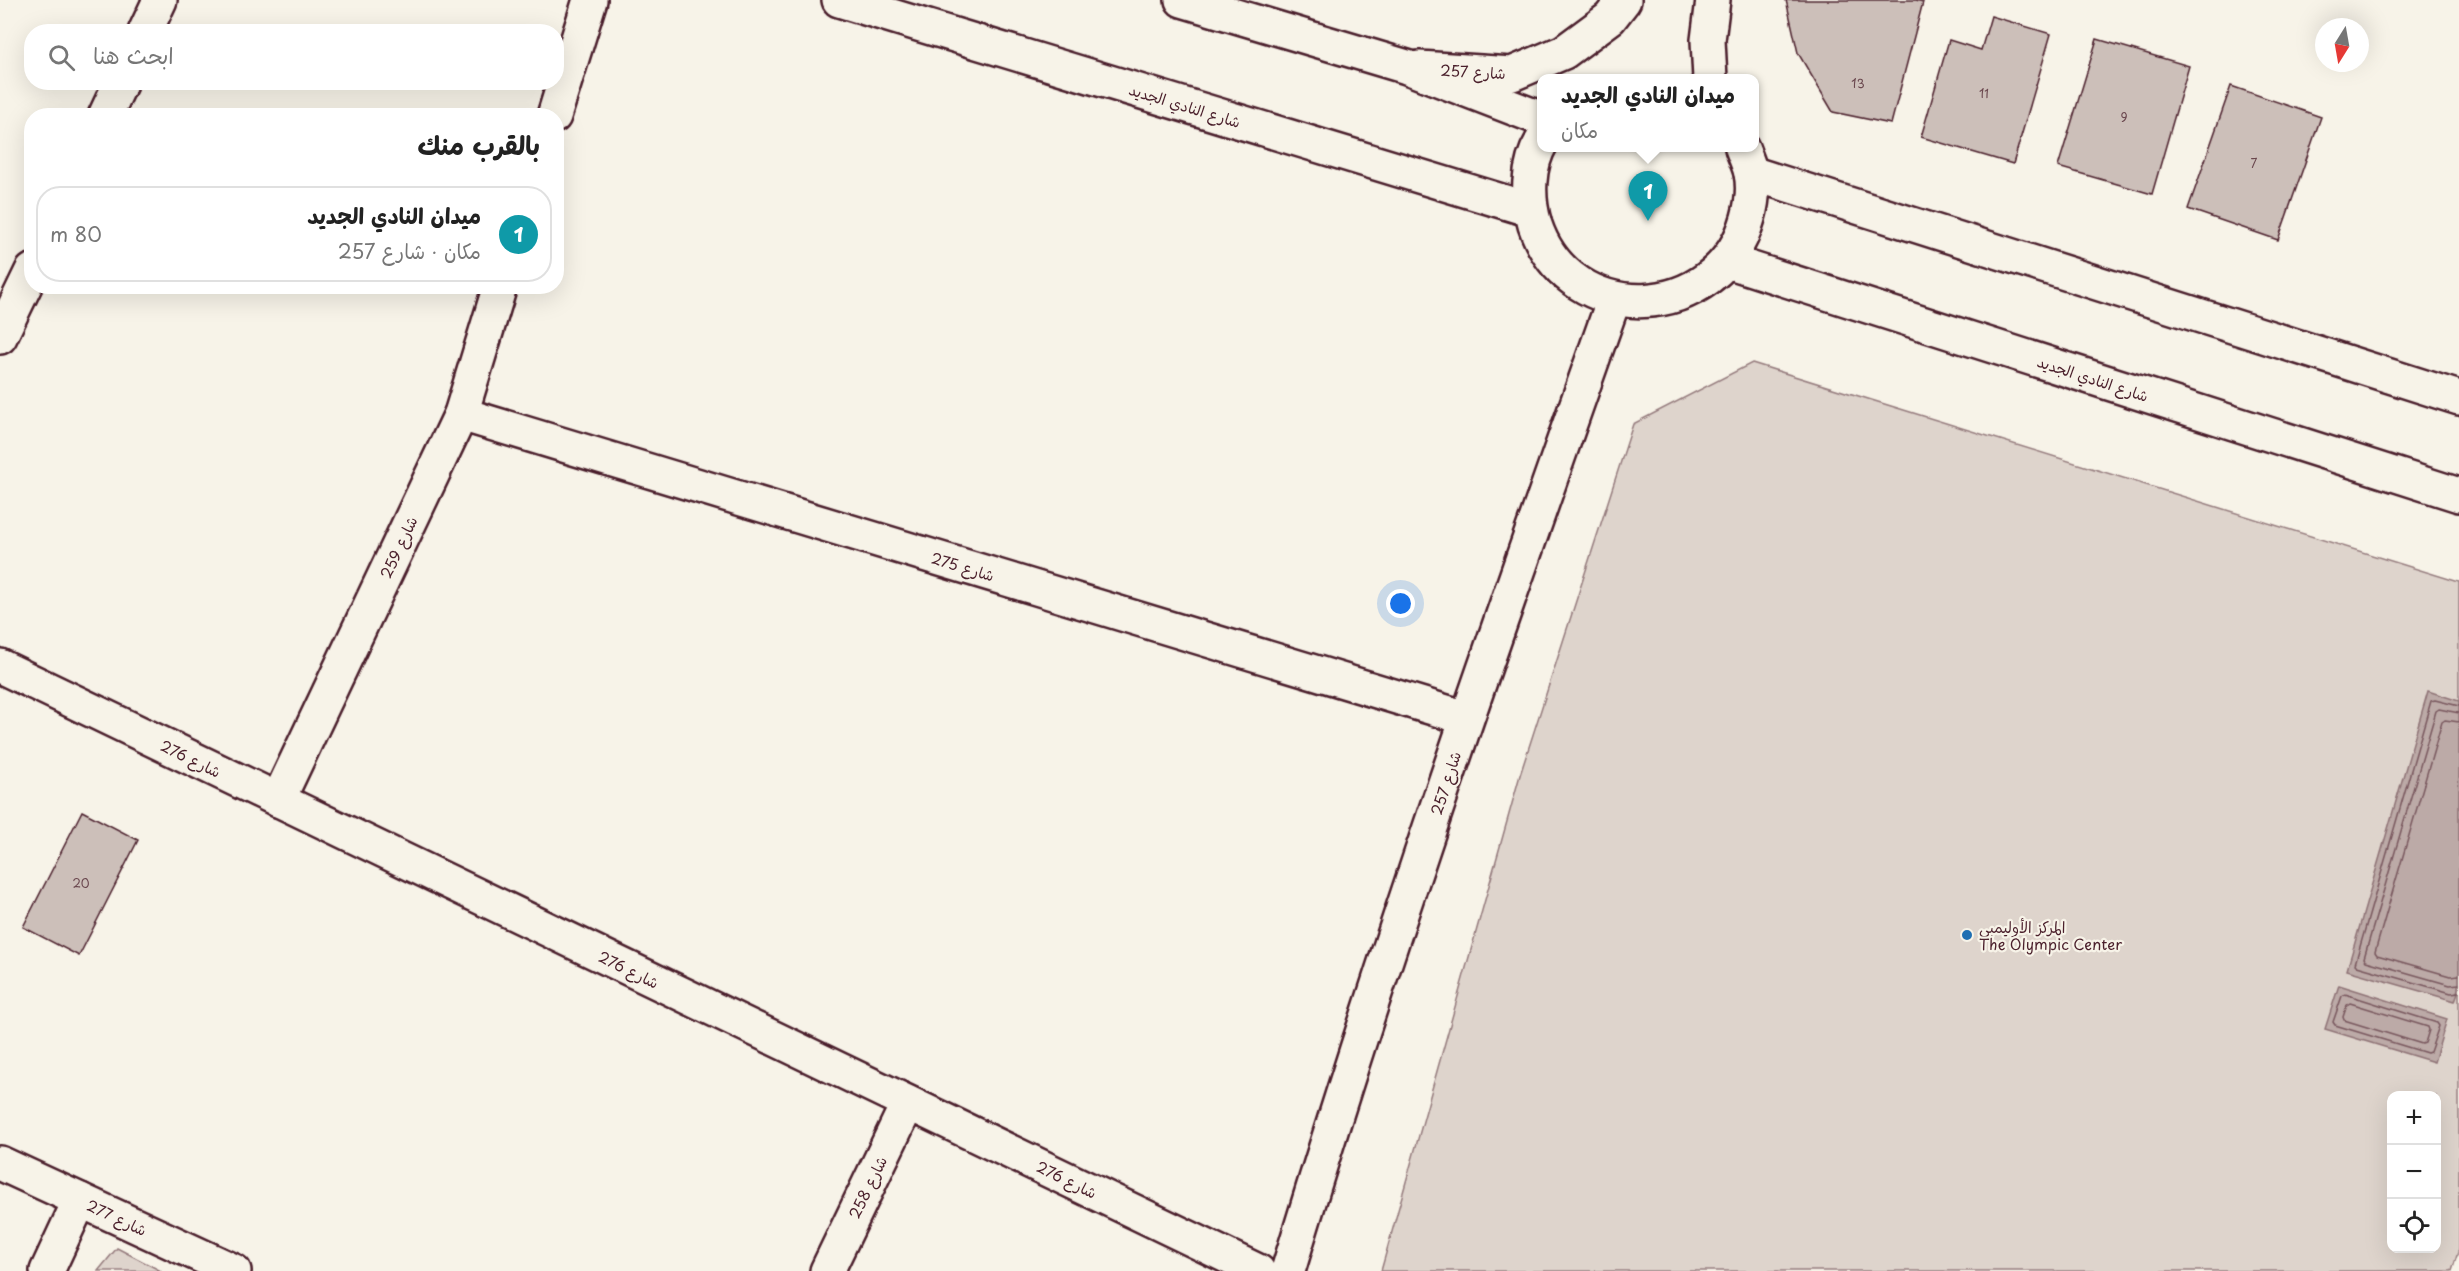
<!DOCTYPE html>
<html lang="ar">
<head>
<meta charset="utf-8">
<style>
	body { margin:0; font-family:"Playpen Sans","Playpen Sans Arabic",sans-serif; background:#f2f2f2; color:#222; direction:rtl }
	.controls { position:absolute; right:18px; bottom:18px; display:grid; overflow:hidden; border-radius:12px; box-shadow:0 6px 24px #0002 }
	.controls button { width:54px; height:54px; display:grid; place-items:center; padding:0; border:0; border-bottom:2px solid #e0e0e0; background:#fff; color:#222; font:30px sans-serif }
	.compass { position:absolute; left:2315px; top:18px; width:54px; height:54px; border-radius:50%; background:#fff; box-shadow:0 6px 24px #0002; rotate:191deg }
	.you { position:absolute; left:1401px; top:604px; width:21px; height:21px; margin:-15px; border:4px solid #fff; border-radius:50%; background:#1a73e8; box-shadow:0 0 0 9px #1a73e833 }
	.badge { display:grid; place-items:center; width:39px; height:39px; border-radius:50%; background:#0f766e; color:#fff; font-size:20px; font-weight:700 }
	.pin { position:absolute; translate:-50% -50px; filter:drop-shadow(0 2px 3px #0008) }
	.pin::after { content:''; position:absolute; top:32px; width:21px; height:18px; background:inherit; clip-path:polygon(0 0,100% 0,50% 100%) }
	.popup { position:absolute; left:1537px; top:74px; width:222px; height:78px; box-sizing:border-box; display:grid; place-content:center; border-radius:12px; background:#fff; filter:drop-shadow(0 2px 4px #0005); font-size:20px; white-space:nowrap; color:#767676 }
	.popup b { font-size:22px; color:#222 }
	.popup::after { content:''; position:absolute; left:50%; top:100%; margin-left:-12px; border:12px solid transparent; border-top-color:#fff }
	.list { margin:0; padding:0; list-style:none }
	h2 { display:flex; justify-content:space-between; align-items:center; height:78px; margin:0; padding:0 24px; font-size:26px }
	h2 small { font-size:20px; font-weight:400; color:#767676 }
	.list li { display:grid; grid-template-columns:39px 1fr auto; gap:18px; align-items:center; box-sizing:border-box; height:96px; margin:0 12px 12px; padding:0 12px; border:2px solid #e0e0e0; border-radius:24px }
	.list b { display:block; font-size:22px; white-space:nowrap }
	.list p { margin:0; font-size:20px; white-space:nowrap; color:#767676 }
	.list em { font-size:20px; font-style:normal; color:#767676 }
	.icon { flex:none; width:33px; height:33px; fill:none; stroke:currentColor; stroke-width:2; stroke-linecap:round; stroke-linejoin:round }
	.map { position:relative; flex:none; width:2459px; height:1271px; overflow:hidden; direction:ltr }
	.search { position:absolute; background:#fff; box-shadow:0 6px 24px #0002; left:24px; top:24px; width:540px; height:66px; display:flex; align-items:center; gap:15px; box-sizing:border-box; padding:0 21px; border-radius:24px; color:#767676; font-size:22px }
	.panel { position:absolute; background:#fff; box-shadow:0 6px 24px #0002; left:24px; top:108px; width:540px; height:186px; border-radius:24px; direction:rtl }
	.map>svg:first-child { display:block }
	.green { fill:#ded4cc; stroke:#947a7c; stroke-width:1.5; fill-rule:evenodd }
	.water { fill:#bcaaa7; stroke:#8e7275; stroke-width:1.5 }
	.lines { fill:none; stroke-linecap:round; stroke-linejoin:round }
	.shore { stroke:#78575d; stroke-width:1.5 }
	.building { fill:#ccbfb9; stroke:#4a1f2b; stroke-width:1.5 }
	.street-casing { stroke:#4a1f2b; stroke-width:38 }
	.secondary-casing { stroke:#4a1f2b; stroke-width:38 }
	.street { stroke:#f7f3e8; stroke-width:33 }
	.secondary { stroke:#f7f3e8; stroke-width:33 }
	.poi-dot { fill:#1f6fb2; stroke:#f7f3e8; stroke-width:2 }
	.labels { text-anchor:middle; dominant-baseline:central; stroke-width:4.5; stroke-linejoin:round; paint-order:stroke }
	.number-label { font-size:12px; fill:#6a474e }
	.street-label { font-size:15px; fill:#4a1f2b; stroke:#f7f3e8 }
	.poi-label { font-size:15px; fill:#4a1f2b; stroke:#f7f3e8; text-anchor:start }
</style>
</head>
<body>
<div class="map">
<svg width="2459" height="1271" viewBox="0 0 2459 1271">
	<rect width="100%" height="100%" fill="#f7f3e8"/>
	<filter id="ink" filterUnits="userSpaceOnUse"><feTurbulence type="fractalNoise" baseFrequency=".0167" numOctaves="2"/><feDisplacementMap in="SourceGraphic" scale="12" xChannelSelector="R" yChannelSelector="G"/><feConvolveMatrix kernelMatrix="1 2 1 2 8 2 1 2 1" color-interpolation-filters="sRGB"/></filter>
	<g filter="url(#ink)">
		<g class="green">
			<path d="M1752,363L2459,582V1249L2452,1271H1381L1520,775L1633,424ZM2392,1096H2436V1248H2392Z"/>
			<polygon points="117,1248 161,1271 98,1271"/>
		</g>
		<g class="water">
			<polygon points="2428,691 2459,701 2459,989 2455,1001 2347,970"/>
			<polygon points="2339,985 2447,1019 2434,1062 2325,1029"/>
		</g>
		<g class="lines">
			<g class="shore">
				<polyline points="2459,706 2435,700 2431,701 2355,964 2357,966 2451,993 2459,992"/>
				<polyline points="2459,713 2439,709 2436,711 2364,958 2366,961 2450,985 2459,984"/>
				<polyline points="2459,722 2445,720 2442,722 2375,952 2377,955 2450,976 2459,975"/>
				<polygon points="2345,994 2437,1023 2439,1026 2430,1052 2427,1053 2335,1025 2333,1022 2342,996"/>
				<polygon points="2350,1003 2428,1027 2429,1030 2425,1043 2422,1044 2344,1020 2343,1017 2347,1005"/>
			</g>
		</g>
		<g class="building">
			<polygon points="1786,0 1916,0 1923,2 1891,124 1833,112 1798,53"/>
			<polygon points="1991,16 2051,34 2013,164 1921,137 1949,40 1981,50"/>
			<polygon points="2097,39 2189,66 2152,194 2058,167"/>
			<polygon points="2231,86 2321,117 2278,240 2188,209"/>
			<polygon points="82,811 138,840 79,956 23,927"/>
		</g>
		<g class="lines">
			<g class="street-casing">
				<g id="street">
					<polyline points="145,32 160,0"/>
					<polyline points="1419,68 1512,74 1564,52 1610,18 1624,0"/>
					<polyline points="1710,79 1708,40 1713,0"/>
					<polyline points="105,116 121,82"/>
					<polyline points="554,116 590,0"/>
					<polyline points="0,337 32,271"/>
					<polyline points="461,414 1466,718"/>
					<polyline points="0,666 1258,1271"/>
					<polyline points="278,800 461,414 500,286"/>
					<polyline points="0,1163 234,1271"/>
					<polyline points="47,1271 80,1200"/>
					<polyline points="827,1271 908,1103"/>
				</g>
			</g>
			<g class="secondary-casing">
				<g id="secondary">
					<polyline points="839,0 1531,210"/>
					<polyline points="1182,0 1407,67 1542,119"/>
					<path d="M1542,141C1527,166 1527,198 1535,225C1570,330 1719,324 1748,218C1752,204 1754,188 1751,173C1749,165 1745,156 1742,148"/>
					<polyline points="1751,173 2459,398"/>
					<polyline points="1727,261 2459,495"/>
					<path d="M1288,1271C1386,944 1500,621 1614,299"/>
				</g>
			</g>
			<use href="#street" class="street"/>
			<use href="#secondary" class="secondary"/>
		</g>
	</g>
	<circle class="poi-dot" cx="1967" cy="935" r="6"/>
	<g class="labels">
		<g class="number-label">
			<text x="1858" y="83">13</text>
			<text x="1984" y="93">11</text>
			<text x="2124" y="117">9</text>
			<text x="2254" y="163">7</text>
			<text x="81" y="883">20</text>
		</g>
		<g class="street-label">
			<text transform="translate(1473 71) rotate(3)">شارع 257</text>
			<text transform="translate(1185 105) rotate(17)">شارع النادي الجديد</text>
			<text transform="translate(2093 378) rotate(18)">شارع النادي الجديد</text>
			<text transform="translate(398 547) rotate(-65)">شارع 259</text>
			<text transform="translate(963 566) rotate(17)">شارع 275</text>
			<text transform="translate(191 758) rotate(26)">شارع 276</text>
			<text transform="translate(1445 783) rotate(-72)">شارع 257</text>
			<text transform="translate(629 969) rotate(26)">شارع 276</text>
			<text transform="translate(1067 1179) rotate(26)">شارع 276</text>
			<text transform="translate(867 1187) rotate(-64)">شارع 258</text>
			<text transform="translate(117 1217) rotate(25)">شارع 277</text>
		</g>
		<g class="poi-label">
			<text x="1979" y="926">المركز الأوليمبى<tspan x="1979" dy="17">The Olympic Center</tspan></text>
		</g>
	</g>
</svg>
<div class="controls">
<button>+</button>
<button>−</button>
<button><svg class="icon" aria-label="locate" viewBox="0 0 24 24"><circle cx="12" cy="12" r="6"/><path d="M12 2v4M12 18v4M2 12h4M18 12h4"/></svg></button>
</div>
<svg class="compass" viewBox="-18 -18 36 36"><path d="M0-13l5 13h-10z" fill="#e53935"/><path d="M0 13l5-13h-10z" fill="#767676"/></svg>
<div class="you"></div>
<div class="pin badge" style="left:1648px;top:221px;background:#0f9aa8">1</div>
<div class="popup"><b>ميدان النادي الجديد</b>مكان</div>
<div class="search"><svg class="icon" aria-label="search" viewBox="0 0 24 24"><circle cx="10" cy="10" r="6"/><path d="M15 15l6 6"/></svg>ابحث هنا</div>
<section class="panel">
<h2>بالقرب منك<small></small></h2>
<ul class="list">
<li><span class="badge" style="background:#0f9aa8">1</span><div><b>ميدان النادي الجديد</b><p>مكان · شارع 257</p></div><em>80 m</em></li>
</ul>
</section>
</div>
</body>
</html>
